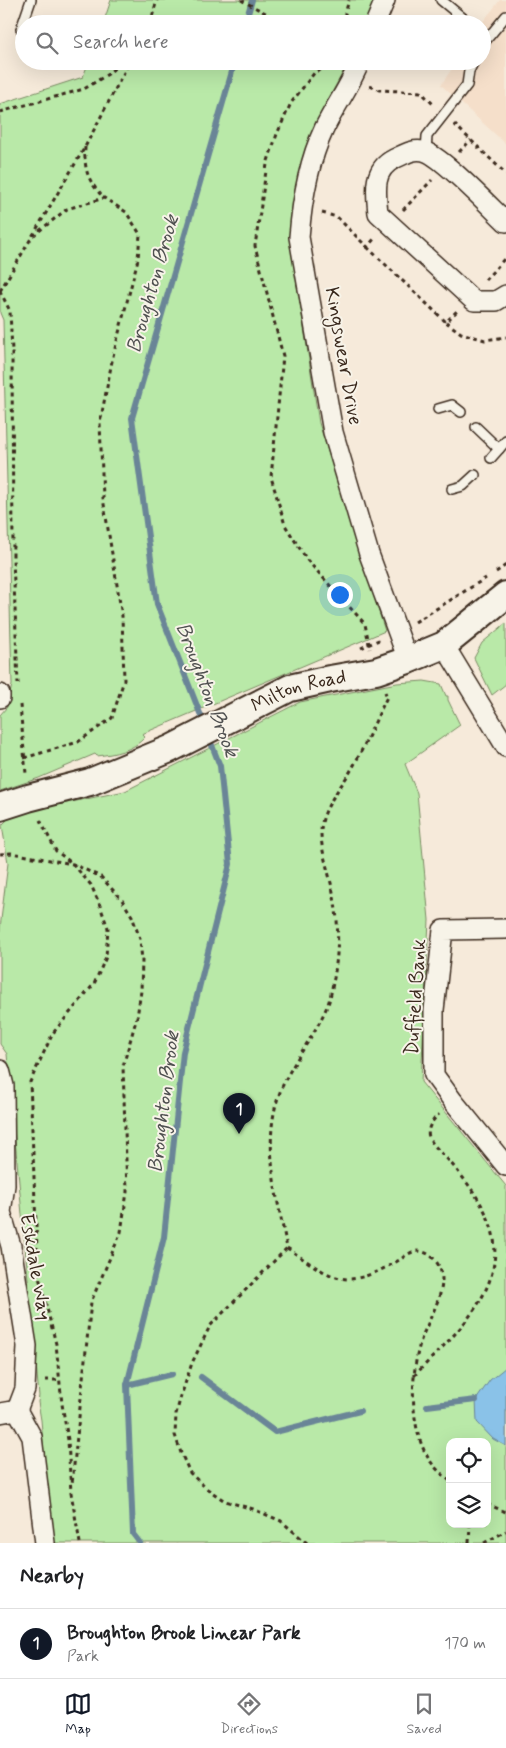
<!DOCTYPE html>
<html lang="en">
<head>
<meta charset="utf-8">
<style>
	body { margin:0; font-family:Mynerve,sans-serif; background:#f2f2f2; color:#202124 }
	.controls { position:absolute; right:15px; bottom:15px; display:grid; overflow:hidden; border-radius:10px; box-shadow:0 5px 20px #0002 }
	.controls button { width:45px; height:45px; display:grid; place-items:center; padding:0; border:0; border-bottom:1px solid #e0e0e0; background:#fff; color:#202124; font:25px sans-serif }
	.you { position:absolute; left:339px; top:594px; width:18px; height:18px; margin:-12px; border:4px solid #fff; border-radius:50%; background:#1a73e8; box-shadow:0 0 0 8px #1a73e833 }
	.badge { display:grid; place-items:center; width:32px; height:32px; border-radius:50%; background:#111827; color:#fff; font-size:16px; font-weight:700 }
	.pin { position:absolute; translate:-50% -41px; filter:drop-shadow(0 1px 2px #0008) }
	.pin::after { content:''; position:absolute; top:26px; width:18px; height:15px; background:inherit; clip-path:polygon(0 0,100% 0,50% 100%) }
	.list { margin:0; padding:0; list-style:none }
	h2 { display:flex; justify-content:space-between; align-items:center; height:65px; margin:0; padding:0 20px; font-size:21px }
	h2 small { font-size:16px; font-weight:400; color:#757577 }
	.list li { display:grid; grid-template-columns:32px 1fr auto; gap:15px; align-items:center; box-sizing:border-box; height:70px; padding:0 20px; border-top:1px solid #e0e0e0 }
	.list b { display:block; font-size:19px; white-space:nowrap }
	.list p { margin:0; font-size:16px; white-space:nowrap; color:#757577 }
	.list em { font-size:16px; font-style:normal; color:#757577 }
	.icon { flex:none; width:28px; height:28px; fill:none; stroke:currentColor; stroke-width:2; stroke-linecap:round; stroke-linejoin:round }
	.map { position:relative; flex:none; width:506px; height:1543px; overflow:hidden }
	.search { position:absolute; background:#fff; box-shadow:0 5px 20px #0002; left:15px; right:15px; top:15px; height:55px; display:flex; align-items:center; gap:12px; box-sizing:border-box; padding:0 18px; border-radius:28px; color:#757577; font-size:19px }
	.sheet { height:135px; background:#fff }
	nav { display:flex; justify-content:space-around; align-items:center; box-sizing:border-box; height:70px; border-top:1px solid #e0e0e0; background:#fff; font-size:14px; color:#757577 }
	nav a { display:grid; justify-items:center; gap:2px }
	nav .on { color:#111827 }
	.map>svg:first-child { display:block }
	.built { fill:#f5dfca }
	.green { fill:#b9e9a8; stroke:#7a8a63; fill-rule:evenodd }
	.water { fill:#8ac2e8; stroke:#6a8597 }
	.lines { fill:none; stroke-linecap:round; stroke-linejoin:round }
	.stream { stroke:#6a8597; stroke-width:6 }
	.lane-casing { stroke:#3b2a1e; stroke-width:12 }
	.street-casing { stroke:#3b2a1e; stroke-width:22 }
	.secondary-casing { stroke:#3b2a1e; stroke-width:30 }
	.path { stroke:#3b2a1e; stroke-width:3; stroke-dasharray:4 4; stroke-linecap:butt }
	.lane { stroke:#f7f3e8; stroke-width:9 }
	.street { stroke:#f7f3e8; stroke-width:19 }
	.secondary { stroke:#f7f3e8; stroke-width:26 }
	.labels { text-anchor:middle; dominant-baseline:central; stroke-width:4; stroke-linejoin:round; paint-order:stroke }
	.street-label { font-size:20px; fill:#3b2a1e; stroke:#f7f3e8 }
	.water-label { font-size:21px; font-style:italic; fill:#4f5050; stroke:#f7f3e8 }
</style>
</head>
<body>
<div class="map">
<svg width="506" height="1543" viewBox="0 0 506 1543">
	<rect width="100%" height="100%" fill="#f6eada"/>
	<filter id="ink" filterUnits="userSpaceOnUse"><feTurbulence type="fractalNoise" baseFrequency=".02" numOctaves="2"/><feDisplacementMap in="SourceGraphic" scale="10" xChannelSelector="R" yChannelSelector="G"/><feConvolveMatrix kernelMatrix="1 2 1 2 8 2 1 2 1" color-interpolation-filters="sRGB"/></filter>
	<g filter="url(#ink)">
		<polygon class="built" points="500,0 506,0 506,144 441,85 457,61 482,61 481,24"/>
		<g class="green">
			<polygon points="111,0 382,0 369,24 103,24"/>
			<path d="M89,61H349L316,122L294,192L290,240L319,423L385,631L142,734L145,737C133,751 114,754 97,756L95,754L39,778L0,791V715L7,707L12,685L3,320L0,313V104L83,77Z"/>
			<polygon points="506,623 506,684 492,695 474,658 482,643"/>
			<path d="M424,681L441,684L446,696H448V700L460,725L405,764L417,793L429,920L421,1082L506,1186V1543H52L41,1420L38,1402L39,1396L7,1054L0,1044V928L8,863L2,825L13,814L125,791L300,702L397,683ZM450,1442H487V1524H450Z"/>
		</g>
		<polygon class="water" points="506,1367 506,1446 493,1439 477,1422 476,1400 490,1380"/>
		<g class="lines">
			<g class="stream">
				<polyline points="245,24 252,0"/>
				<polyline points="205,726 157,604 132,418 235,61"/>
				<polyline points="201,1377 275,1432 360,1411"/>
				<polyline points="127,1385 172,1374"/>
				<polyline points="427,1406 476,1400"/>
				<polyline points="140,1543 133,1534 127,1385 164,1237 183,1052 230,864 220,766 208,735"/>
			</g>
			<g class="lane-casing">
				<g id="lane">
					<polyline points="441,0 464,19"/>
					<polyline points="21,29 31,0"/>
					<polyline points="482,45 506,16"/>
					<polyline points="426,152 427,136 467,85 469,71 474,61"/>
					<polyline points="438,409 452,405 461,412"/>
					<polyline points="476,427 499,449"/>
					<polyline points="491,458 506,441"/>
					<polyline points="452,489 463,486 475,475"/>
				</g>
			</g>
			<g class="street-casing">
				<g id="street">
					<polyline points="375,24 385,0"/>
					<path d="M360,61C351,85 335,106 324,129C308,163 302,200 299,237L333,432L369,554L408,660"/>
					<path d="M506,222C491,208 440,154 423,151C412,149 405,154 394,159C372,170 376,192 378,213L474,301H496L506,295"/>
					<polyline points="444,645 506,747"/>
					<polyline points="0,694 0,698"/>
					<polyline points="506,929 443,930 434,1010 434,1075 453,1101 506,1166"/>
					<polyline points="0,1070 4,1086 5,1185 1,1212 11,1246 27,1346 25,1389 17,1410"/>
					<polyline points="0,1413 17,1410 32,1437 45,1543"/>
				</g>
			</g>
			<g class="secondary-casing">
				<g id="secondary">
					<path id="s1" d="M0,807L28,798L90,782L170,749L290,688L330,679L376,671L408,660L444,645L506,595"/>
				</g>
			</g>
			<g class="path">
				<polyline points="241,0 286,24"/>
				<polyline points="150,24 157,0"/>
				<polyline points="342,24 349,0"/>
				<polyline points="332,61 331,66 315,72 291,103 277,134 267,164 255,246 283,356 271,477 285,525 307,560 365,624 370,649"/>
				<polyline points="370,86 379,90 421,92 433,104"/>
				<polyline points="0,112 84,89 108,74 122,61"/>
				<polyline points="454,124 506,174"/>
				<path d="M85,147C84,171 88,181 104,198"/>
				<polyline points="459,152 471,140"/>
				<polyline points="403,210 432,180"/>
				<polyline points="322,213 337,217 367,247 376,237"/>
				<polyline points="367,247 446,322 457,311"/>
				<polyline points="485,280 506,257"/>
				<polyline points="0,291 10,311 12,351 13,558 18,684"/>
				<polyline points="0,291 85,147 130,61"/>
				<polyline points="446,322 461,333 485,340 506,337"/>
				<polyline points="496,572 506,565"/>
				<polyline points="415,622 486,578"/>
				<polyline points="361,648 381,639"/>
				<polyline points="20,705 26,774"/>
				<polyline points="24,758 78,742 112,718 124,680 122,616 103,498 100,423 113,356 138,259 140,234 126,212 104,198 67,209 34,235"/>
				<polyline points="40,820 56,851 73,864 91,885 99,903 108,928 106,957 94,984 53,1033 30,1082 38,1273 56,1344 62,1404 68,1440 71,1493 80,1543"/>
				<polyline points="0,854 11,853 73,864 101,877 122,900 132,916 140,939 142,961 141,991 137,1017 123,1066 127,1192 121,1232 91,1302 72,1484"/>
				<path d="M287,1248C303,1258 328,1279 348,1279C366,1279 385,1268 401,1259C405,1256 412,1251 417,1251C423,1251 430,1254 434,1259C455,1282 429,1316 421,1340C410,1374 409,1433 431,1462C436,1469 443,1475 450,1481"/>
				<path d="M414,1376C450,1338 502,1297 494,1239C489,1209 468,1183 449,1161C443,1154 432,1145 429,1137C426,1128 433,1120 439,1114"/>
				<polyline points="45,1380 60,1380"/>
				<polyline points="487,1504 506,1512"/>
				<path d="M307,1543L281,1521L253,1509L225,1501L206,1488L190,1473L181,1453L175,1435L176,1414L181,1396L192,1363L210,1326L287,1248C277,1196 260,1138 282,1087C295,1058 316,1034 328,1004C331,996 332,987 334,978C339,949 339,921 333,892C329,872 321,852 321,832C321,807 343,786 354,765C366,743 376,719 387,697L385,692"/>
				<polyline points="469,1543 470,1524"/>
				<polyline points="484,1543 506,1531"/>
			</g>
			<use href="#lane" class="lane"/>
			<use href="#street" class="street"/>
			<use href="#secondary" class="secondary"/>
		</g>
	</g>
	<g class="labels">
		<g class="street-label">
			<text transform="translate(343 356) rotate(80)">Kingswear Drive</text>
			<text stroke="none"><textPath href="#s1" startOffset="322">Milton Road</textPath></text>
			<text transform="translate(416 997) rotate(-86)">Duffield Bank</text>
			<text transform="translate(35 1267) rotate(80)">Eskdale Way</text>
		</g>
		<g class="water-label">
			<text transform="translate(153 284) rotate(-74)">Broughton Brook</text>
			<text transform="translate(207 690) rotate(69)">Broughton Brook</text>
			<text transform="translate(164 1102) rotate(-83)">Broughton Brook</text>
		</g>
	</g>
</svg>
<div class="controls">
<button><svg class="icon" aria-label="locate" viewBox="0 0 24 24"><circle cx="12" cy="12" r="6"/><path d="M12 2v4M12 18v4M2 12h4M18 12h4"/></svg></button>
<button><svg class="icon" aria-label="layers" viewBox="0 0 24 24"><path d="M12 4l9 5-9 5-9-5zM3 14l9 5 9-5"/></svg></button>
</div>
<div class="you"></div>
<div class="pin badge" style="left:239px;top:1134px">1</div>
<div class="search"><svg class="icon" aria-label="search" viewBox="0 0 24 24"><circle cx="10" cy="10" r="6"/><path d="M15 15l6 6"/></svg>Search here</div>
</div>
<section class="sheet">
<h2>Nearby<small></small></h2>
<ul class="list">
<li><span class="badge">1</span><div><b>Broughton Brook Linear Park</b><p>Park</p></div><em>170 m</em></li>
</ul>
</section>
<nav>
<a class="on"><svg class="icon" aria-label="map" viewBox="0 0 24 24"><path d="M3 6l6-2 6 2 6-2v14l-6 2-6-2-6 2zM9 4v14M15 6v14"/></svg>Map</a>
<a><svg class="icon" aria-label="directions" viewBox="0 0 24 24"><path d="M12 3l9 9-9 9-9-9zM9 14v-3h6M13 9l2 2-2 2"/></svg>Directions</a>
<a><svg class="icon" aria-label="saved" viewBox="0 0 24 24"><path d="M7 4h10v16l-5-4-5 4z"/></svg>Saved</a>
</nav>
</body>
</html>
